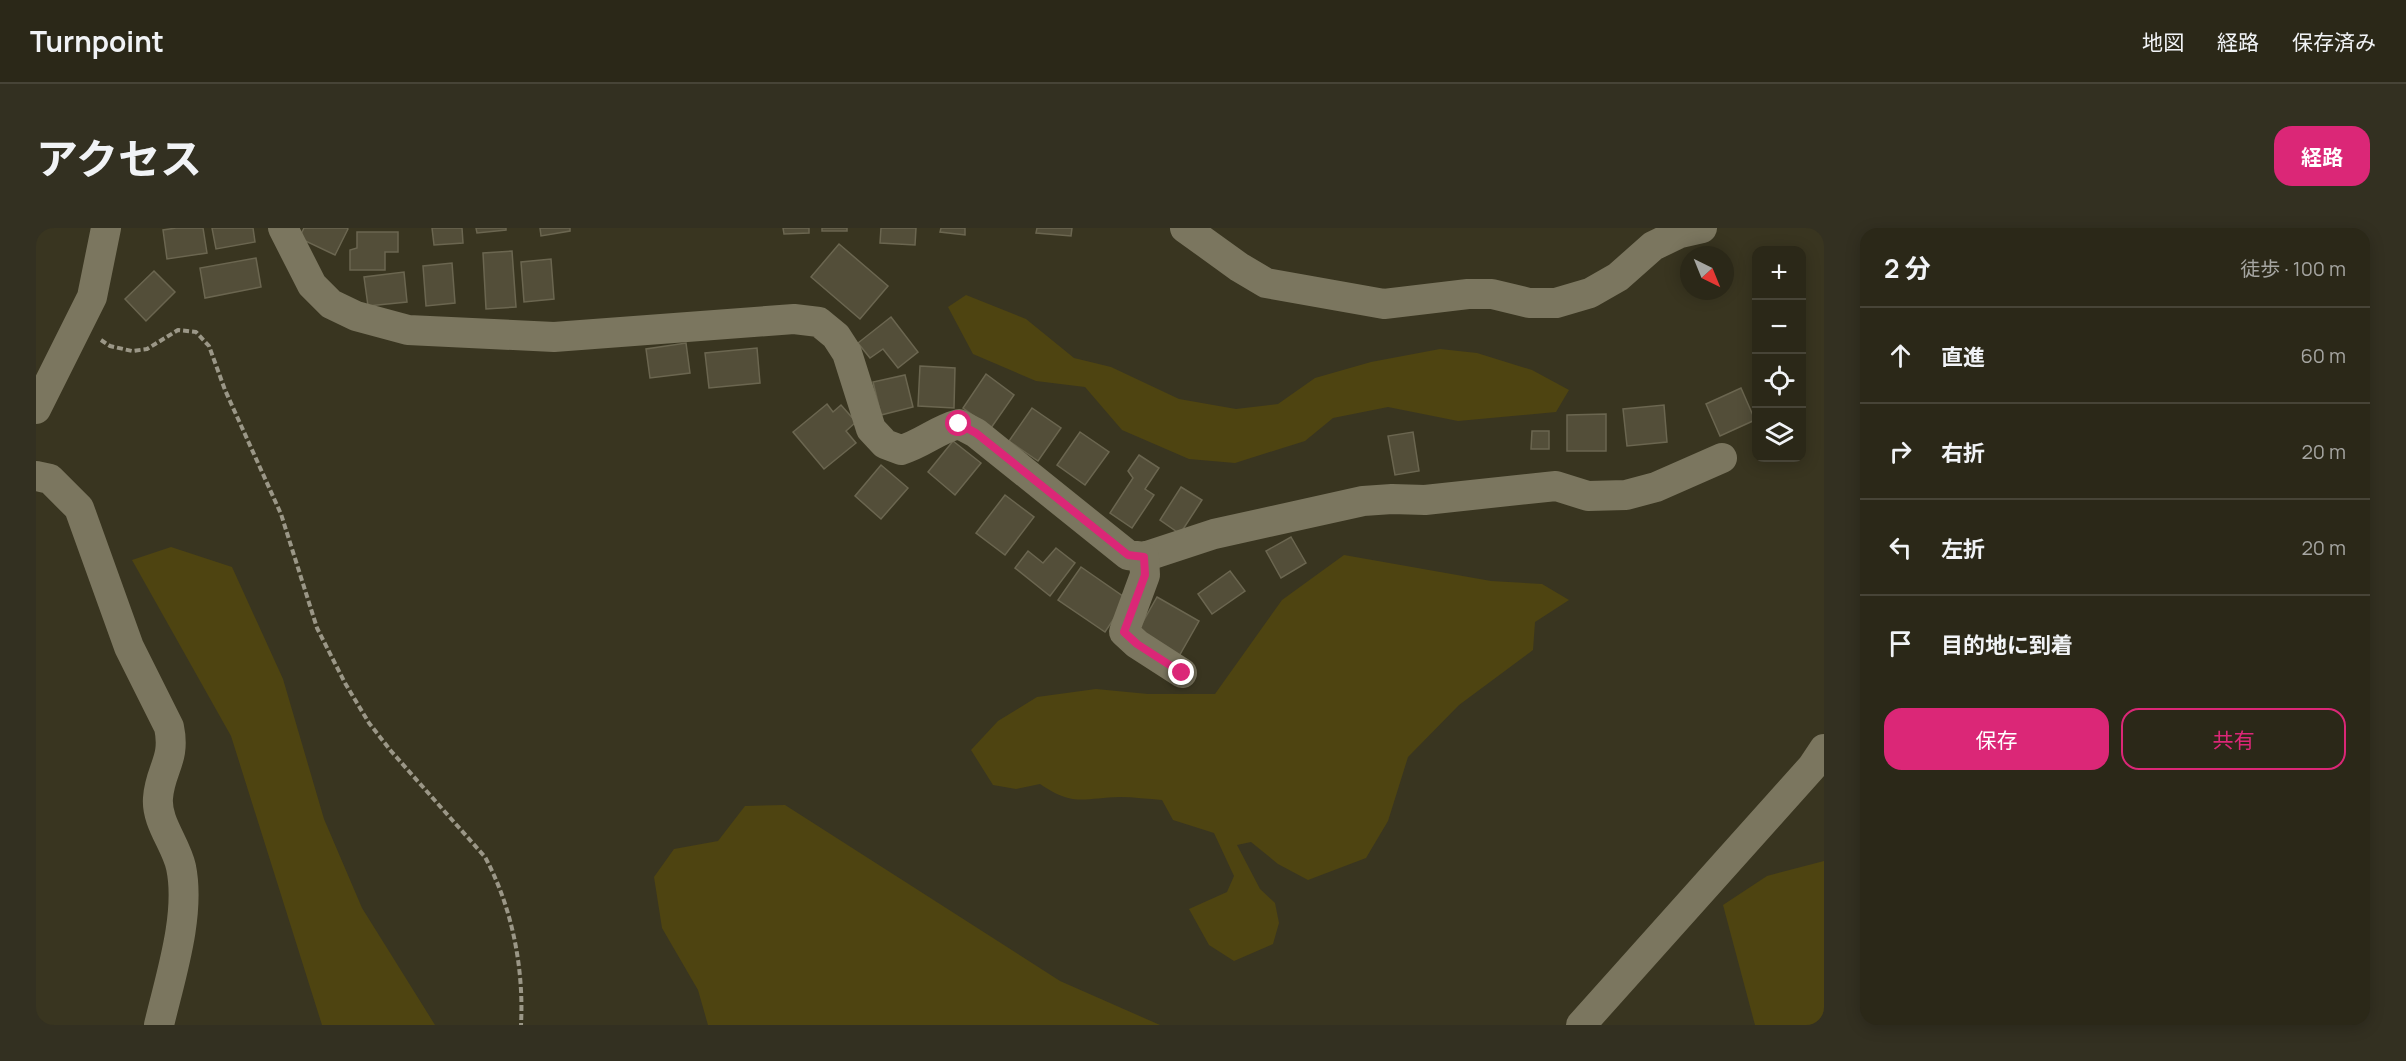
<!DOCTYPE html>
<html lang="ja">
<head>
<meta charset="utf-8">
<style>
	body { margin:0; font-family:Manrope,"Noto Sans JP",sans-serif; background:#333021; color:#f1f3f6 }
	.controls { position:absolute; right:18px; top:18px; display:grid; overflow:hidden; border-radius:12px; box-shadow:0 3px 15px #0003 }
	.controls button { width:54px; height:54px; display:grid; place-items:center; padding:0; border:0; border-bottom:2px solid #474437; background:#2b2818; color:#f1f3f6; font:30px sans-serif }
	.compass { position:absolute; left:1644px; top:18px; width:54px; height:54px; border-radius:50%; background:#2b2818; box-shadow:0 3px 15px #0003; rotate:137deg }
	.stop { position:absolute; width:18px; height:18px; margin:-14px; border:4px solid #db2777; border-radius:50%; background:#fff }
	.stop.end { background:#db2777; border-color:#fff; box-shadow:0 2px 6px #0008 }
	.list { margin:0; padding:0; list-style:none }
	h2 { display:flex; justify-content:space-between; align-items:center; height:78px; margin:0; padding:0 24px; font-size:26px }
	h2 small { font-size:20px; font-weight:400; color:#a6a6a2 }
	.list li { display:grid; grid-template-columns:39px 1fr auto; gap:18px; align-items:center; box-sizing:border-box; height:96px; padding:0 24px; border-top:2px solid #474437 }
	.list b { display:block; font-size:22px; white-space:nowrap }
	.list em { font-size:20px; font-style:normal; color:#a6a6a2 }
	.actions { display:flex; gap:12px; padding:18px 24px }
	.actions a { flex:1; padding:14px 0; border:2px solid #db2777; border-radius:18px; text-align:center; font-size:21px; color:#db2777 }
	.actions .main { background:#db2777; color:#fff }
	.icon { flex:none; width:33px; height:33px; fill:none; stroke:currentColor; stroke-width:2; stroke-linecap:round; stroke-linejoin:round }
	.map { position:relative; flex:none; width:1788px; height:797px; overflow:hidden; border-radius:18px }
	header { display:flex; align-items:center; gap:36px; box-sizing:border-box; height:84px; padding:0 30px; background:#2b2818; border-bottom:2px solid #474437 }
	header strong { font-size:28px }
	nav { display:flex; gap:33px; margin-inline-start:auto; font-size:21px }
	.intro { display:flex; align-items:center; justify-content:space-between; box-sizing:border-box; height:144px; padding:0 36px }
	h1 { margin:0; font-size:42px }
	.button { padding:15px 27px; border-radius:18px; background:#db2777; color:#fff; font-size:21px; font-weight:700 }
	main { display:flex; gap:36px; padding:0 36px }
	aside { flex:1; background:#2b2818; border-radius:18px; box-shadow:0 3px 15px #0003 }
	.map>svg:first-child { display:block }
	.green { fill:#4e4411 }
	.building { fill:#534e39; stroke:#6b6650; stroke-width:1.5 }
	.lines { fill:none; stroke-linecap:round; stroke-linejoin:round }
	.path { stroke:#9b9787; stroke-width:4; stroke-dasharray:6 3; stroke-linecap:butt }
	.minor { stroke:#7b765f; stroke-width:30 }
	.route { stroke:#db2777; stroke-width:8 }
</style>
</head>
<body>
<header>
<strong>Turnpoint</strong>
<nav><a>地図</a><a>経路</a><a>保存済み</a></nav>
</header>
<div class="intro"><h1>アクセス</h1><a class="button">経路</a></div>
<main>
<div class="map">
<svg width="1788" height="797" viewBox="0 0 1788 797">
	<rect width="100%" height="100%" fill="#393520"/>
	<g class="green">
		<polygon points="930,67 990,91 1038,130 1075,139 1143,171 1200,181 1242,176 1279,150 1335,134 1404,121 1441,125 1496,142 1533,162 1520,184 1422,193 1352,179 1297,190 1269,213 1199,235 1153,231 1086,202 1049,159 1000,153 937,126 912,79"/>
		<polygon points="135,319 196,339 247,451 288,591 326,680 399,797 286,797 195,508 96,332"/>
		<path d="M1308,327L1455,353L1506,356L1533,372L1499,394L1497,422L1423,477L1372,529L1352,593L1330,630L1272,652L1242,636L1215,614L1201,617L1224,661L1239,675L1243,695L1237,716L1198,733L1173,717L1153,681L1191,664L1198,648L1178,605L1137,592L1126,572C1112,571 1098,569 1084,569C1047,570 1038,579 1004,556L980,561L957,557L935,522L962,493L1001,469L1060,461L1112,466H1179L1246,372Z"/>
		<polygon points="749,577 1024,753 1124,797 672,797 662,762 626,700 618,649 638,621 682,613 709,578"/>
		<polygon points="1788,633 1788,797 1719,797 1687,677 1731,648"/>
	</g>
	<g class="building">
		<polygon points="140,0 167,0 171,25 131,31 127,2"/>
		<polygon points="176,0 217,0 219,14 180,21"/>
		<polygon points="268,0 311,0 312,1 299,27 263,10"/>
		<polygon points="396,0 426,0 427,15 398,17"/>
		<polygon points="440,0 470,0 470,2 441,5"/>
		<polygon points="504,0 534,0 534,3 505,8"/>
		<polygon points="747,0 773,0 773,5 748,6"/>
		<rect x="786" y="0" width="25" height="3"/>
		<polygon points="845,0 880,0 879,17 844,15"/>
		<polygon points="905,0 929,0 929,7 904,4"/>
		<polygon points="1001,0 1036,0 1035,8 1000,5"/>
		<polygon points="321,4 362,4 362,24 349,24 349,42 314,42 314,22 321,20"/>
		<polygon points="803,16 852,58 824,91 775,49"/>
		<polygon points="476,23 480,79 450,81 447,25"/>
		<polygon points="220,30 225,59 169,70 164,40"/>
		<polygon points="515,31 518,71 488,74 485,34"/>
		<polygon points="416,35 419,75 390,78 387,38"/>
		<polygon points="118,43 139,64 110,93 89,71"/>
		<polygon points="368,44 371,74 332,78 328,49"/>
		<polygon points="855,89 882,124 862,140 847,121 834,130 822,115"/>
		<polygon points="650,115 654,145 614,150 610,121"/>
		<polygon points="721,120 724,155 673,160 669,125"/>
		<polygon points="884,138 919,140 918,180 882,178"/>
		<polygon points="950,146 978,167 955,200 927,180"/>
		<polygon points="869,147 877,179 845,187 837,154"/>
		<polygon points="1705,160 1719,192 1684,208 1670,176"/>
		<polygon points="791,176 797,184 805,177 820,194 810,203 820,215 788,241 757,204"/>
		<polygon points="1628,177 1631,214 1591,218 1587,181"/>
		<polygon points="996,180 1025,200 1002,233 973,213"/>
		<polygon points="1570,186 1570,223 1531,223 1531,187"/>
		<polygon points="1496,203 1513,203 1513,221 1495,221"/>
		<polygon points="1044,204 1073,224 1049,257 1021,237"/>
		<polygon points="1377,204 1383,243 1359,247 1352,208"/>
		<polygon points="917,213 945,235 919,267 892,244"/>
		<polygon points="1103,227 1123,240 1109,261 1118,267 1096,300 1074,285 1097,250 1092,243"/>
		<polygon points="845,237 872,260 845,291 819,268"/>
		<polygon points="1145,259 1166,272 1144,306 1124,292"/>
		<polygon points="969,267 998,289 969,327 940,305"/>
		<polygon points="1255,309 1270,335 1245,350 1230,323"/>
		<polygon points="1020,320 1039,335 1014,368 979,340 992,323 1007,335"/>
		<polygon points="1045,339 1091,371 1069,404 1022,372"/>
		<polygon points="1194,343 1209,363 1176,386 1162,366"/>
		<polygon points="1121,369 1163,393 1142,430 1100,406"/>
	</g>
	<g class="lines">
		<path class="path" d="M65,112L74,118L96,123L111,121L142,102L160,104L173,118L189,162L245,286L281,400L309,455L333,495L355,523L449,629C476,679 488,740 485,797"/>
		<g class="minor">
			<path d="M247,0L276,57L295,76L320,88L372,102L518,109L758,91L783,94L800,108L811,125L835,201L849,216L865,222C886,216 902,201 923,196L940,205L1092,327L1108,329L1178,306L1327,273L1356,271L1389,272L1520,258L1552,268L1590,267L1620,259L1686,230"/>
			<polyline points="1149,0 1203,39 1230,55 1348,76 1432,66 1456,66 1493,75 1520,75 1554,65 1582,49 1617,18 1644,5 1666,0"/>
			<polyline points="0,181 56,69 70,0"/>
			<path d="M0,248L14,251L43,280L93,419L133,499C140,532 124,541 122,570C120,594 140,616 145,639C155,687 134,750 123,797"/>
			<polyline points="1108,329 1109,347 1088,404 1101,416 1146,445"/>
			<polyline points="1545,797 1776,539 1788,521"/>
		</g>
	</g>
	<g class="lines">
		<polyline class="route" points="923,196 940,205 1092,327 1108,329 1109,347 1088,404 1101,416 1146,445"/>
	</g>
</svg>
<div class="controls">
<button>+</button>
<button>−</button>
<button><svg class="icon" aria-label="locate" viewBox="0 0 24 24"><circle cx="12" cy="12" r="6"/><path d="M12 2v4M12 18v4M2 12h4M18 12h4"/></svg></button>
<button><svg class="icon" aria-label="layers" viewBox="0 0 24 24"><path d="M12 4l9 5-9 5-9-5zM3 14l9 5 9-5"/></svg></button>
</div>
<svg class="compass" viewBox="-18 -18 36 36"><path d="M0-13l5 13h-10z" fill="#e53935"/><path d="M0 13l5-13h-10z" fill="#a6a6a2"/></svg>
<div class="stop" style="left:923px;top:196px"></div>
<div class="stop end" style="left:1146px;top:445px"></div>
</div>
<aside>
<h2>2 分<small>徒歩 · 100 m</small></h2>
<ul class="list">
<li><svg class="icon" aria-label="ahead" viewBox="0 0 24 24"><path d="M12 20V5M6 11l6-6 6 6"/></svg><div><b>直進</b></div><em>60 m</em></li>
<li><svg class="icon" aria-label="right" viewBox="0 0 24 24"><path d="M7 20v-9h11M14 6l5 5-5 5"/></svg><div><b>右折</b></div><em>20 m</em></li>
<li><svg class="icon" aria-label="left" viewBox="0 0 24 24"><path d="M17 20v-9H6M10 6l-5 5 5 5"/></svg><div><b>左折</b></div><em>20 m</em></li>
<li><svg class="icon" aria-label="arrive" viewBox="0 0 24 24"><path d="M6 21V4h12l-3 4 3 4H6"/></svg><div><b>目的地に到着</b></div></li>
</ul>
<div class="actions"><a class="main">保存</a><a>共有</a></div>
</aside>
</main>
</body>
</html>
